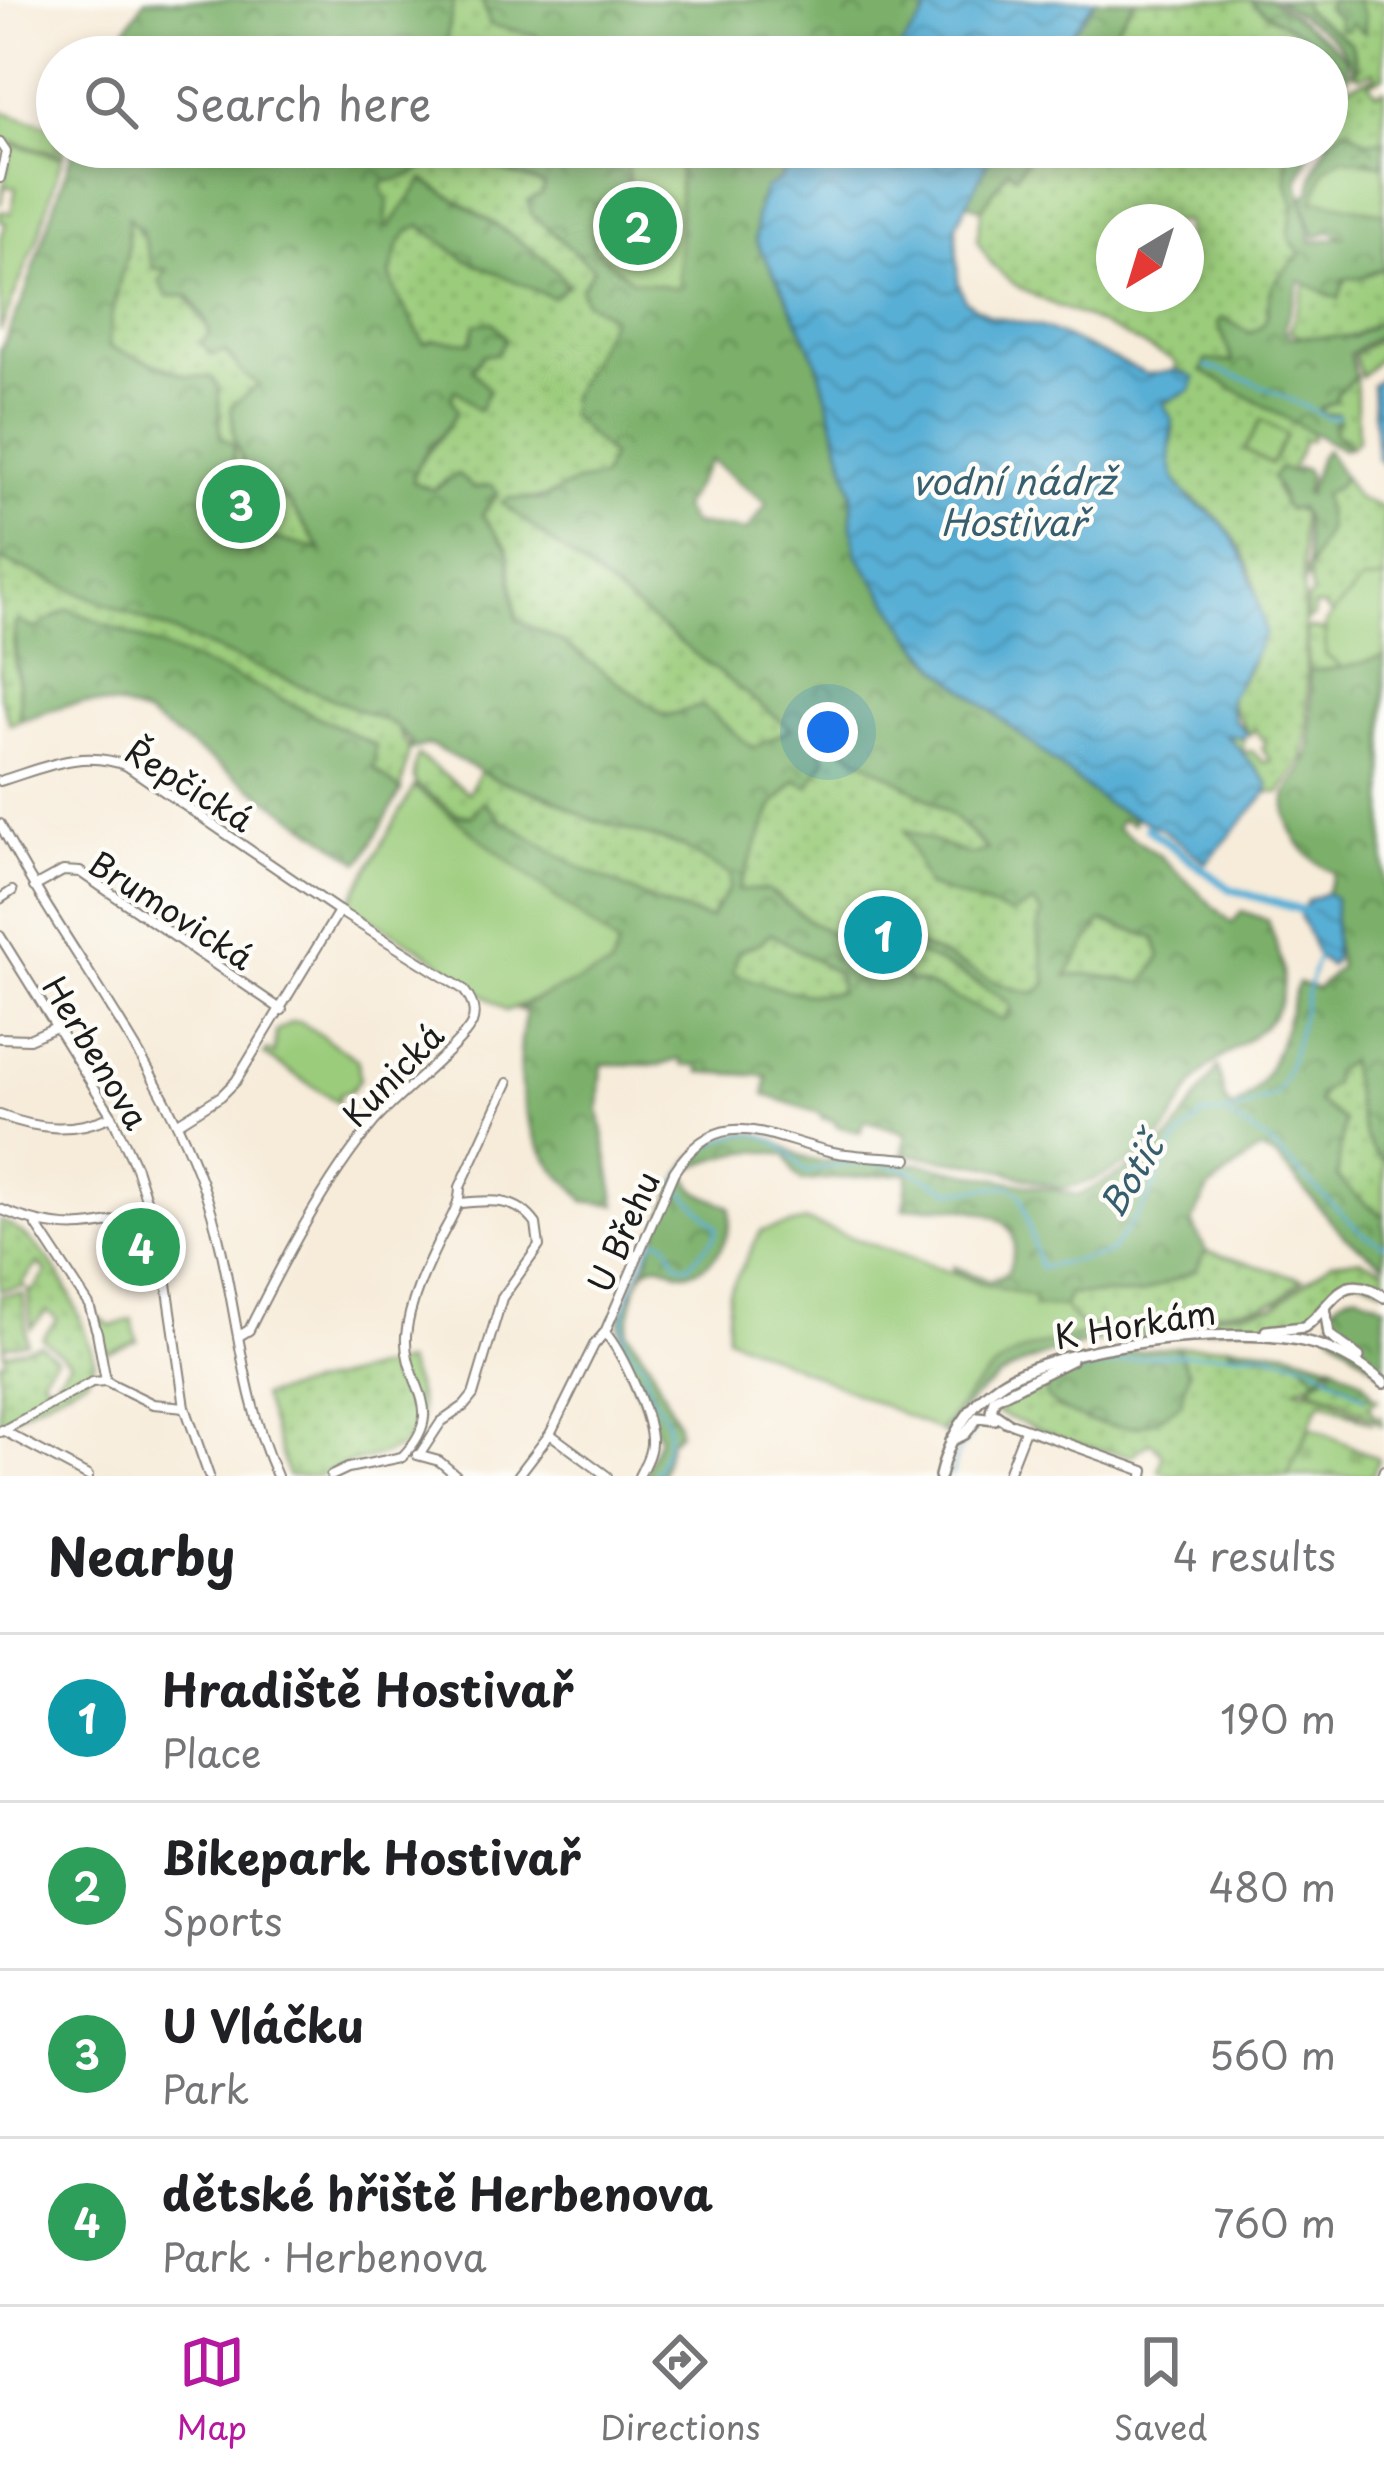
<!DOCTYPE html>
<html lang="en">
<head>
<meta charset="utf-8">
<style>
	body { margin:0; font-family:"Playpen Sans",sans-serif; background:#f6f6f6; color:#202124 }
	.compass { position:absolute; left:1096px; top:204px; width:108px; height:108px; border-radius:50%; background:#fff; box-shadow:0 6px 18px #0003; rotate:218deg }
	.you { position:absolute; left:828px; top:732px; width:42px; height:42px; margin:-30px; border:9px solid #fff; border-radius:50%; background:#1a73e8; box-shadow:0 0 0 18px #1a73e833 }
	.badge { display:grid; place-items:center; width:78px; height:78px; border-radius:50%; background:#b5179e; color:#fff; font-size:39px; font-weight:700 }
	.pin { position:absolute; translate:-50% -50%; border:6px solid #fff; box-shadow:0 3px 12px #0006 }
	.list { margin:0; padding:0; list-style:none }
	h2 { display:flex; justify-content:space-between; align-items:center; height:156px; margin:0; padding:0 48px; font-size:51px }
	h2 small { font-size:39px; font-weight:400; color:#757577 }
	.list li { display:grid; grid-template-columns:78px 1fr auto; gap:36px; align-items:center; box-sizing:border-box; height:168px; padding:0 48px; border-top:3px solid #e0e0e0 }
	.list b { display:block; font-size:45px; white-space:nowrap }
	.list p { margin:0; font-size:39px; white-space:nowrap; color:#757577 }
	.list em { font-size:39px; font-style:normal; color:#757577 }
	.icon { flex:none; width:66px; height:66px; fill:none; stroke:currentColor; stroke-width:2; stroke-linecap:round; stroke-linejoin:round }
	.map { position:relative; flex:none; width:1384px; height:1476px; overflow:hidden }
	.search { position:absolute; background:#fff; box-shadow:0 6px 18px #0003; left:36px; right:36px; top:36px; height:132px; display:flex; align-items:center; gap:30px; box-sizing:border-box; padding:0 42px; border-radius:66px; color:#757577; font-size:45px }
	.sheet { height:828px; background:#fff }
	nav { display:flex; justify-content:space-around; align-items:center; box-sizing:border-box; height:168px; border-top:3px solid #e0e0e0; background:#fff; font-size:33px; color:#757577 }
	nav a { display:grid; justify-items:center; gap:6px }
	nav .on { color:#b5179e }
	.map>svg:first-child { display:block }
	.grass { fill:url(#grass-dots); stroke:#5c744c; stroke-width:3; fill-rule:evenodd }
	.forest { fill:url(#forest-crowns); stroke:#4c6644; stroke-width:3; fill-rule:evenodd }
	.cemetery { fill:url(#cemetery-stones); stroke:#5c744c; stroke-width:3 }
	.garden { fill:#9bcc7b; stroke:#5c744c; stroke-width:3 }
	.water { fill:url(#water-waves); stroke:#3a6678; stroke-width:3 }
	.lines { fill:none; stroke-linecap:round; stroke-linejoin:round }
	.stream { stroke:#58afd5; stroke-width:3 }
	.canal { stroke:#58afd5; stroke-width:8 }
	.minor-casing { stroke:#8a847b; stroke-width:12 }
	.major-casing { stroke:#8a847b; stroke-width:14 }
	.minor { stroke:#fff; stroke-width:8 }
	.major { stroke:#fff; stroke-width:9 }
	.labels { text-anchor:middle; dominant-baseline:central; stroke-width:9; stroke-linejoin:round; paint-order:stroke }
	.street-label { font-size:33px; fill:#1c1c1c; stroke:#fdfcf7 }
	.water-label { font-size:36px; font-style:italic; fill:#375e6f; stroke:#fdfcf7 }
</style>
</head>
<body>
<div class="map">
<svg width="1384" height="1476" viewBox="0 0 1384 1476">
	<defs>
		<pattern id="grass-dots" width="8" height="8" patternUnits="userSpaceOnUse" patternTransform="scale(3)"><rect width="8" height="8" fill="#9bcc7b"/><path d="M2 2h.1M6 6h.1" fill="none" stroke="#85af6a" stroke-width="1.8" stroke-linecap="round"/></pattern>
		<pattern id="forest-crowns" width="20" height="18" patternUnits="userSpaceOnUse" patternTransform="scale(3)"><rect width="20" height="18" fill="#7cb06b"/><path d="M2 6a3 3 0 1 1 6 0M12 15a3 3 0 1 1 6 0" fill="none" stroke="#658e57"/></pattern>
		<pattern id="cemetery-stones" width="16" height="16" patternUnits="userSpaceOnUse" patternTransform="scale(3)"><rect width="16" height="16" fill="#9bcc7b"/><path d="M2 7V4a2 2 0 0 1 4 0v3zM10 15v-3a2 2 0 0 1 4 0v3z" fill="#85af6a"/></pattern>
		<pattern id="water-waves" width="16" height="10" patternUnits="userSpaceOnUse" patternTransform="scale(3)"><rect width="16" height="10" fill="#58afd5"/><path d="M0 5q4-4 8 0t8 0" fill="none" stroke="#488eac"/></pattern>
	</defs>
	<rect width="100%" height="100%" fill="#fdfcf7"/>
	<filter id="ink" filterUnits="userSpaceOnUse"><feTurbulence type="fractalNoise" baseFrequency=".00833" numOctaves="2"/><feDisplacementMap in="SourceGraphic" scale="24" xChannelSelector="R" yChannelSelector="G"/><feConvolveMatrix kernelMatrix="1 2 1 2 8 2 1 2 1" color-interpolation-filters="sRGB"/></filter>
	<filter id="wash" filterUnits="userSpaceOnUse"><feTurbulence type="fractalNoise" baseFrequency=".004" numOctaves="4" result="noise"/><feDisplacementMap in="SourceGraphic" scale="48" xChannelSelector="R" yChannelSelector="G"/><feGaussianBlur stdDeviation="2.7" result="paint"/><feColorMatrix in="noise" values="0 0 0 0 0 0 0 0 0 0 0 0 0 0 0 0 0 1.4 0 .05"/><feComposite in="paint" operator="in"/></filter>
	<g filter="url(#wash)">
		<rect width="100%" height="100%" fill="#f7ecda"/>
		<g class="grass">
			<polygon points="454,0 482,0 490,25 536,35 537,56 443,57"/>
			<path d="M1135,0H1251C1275,27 1316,33 1338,62L1337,75L1327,86V57H1096Z"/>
			<polygon points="1303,0 1333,0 1336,15 1348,28 1351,22 1364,26 1357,0 1384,0 1384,76 1369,83 1376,93 1384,89 1383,142 1364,141 1344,128 1327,147 1327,125 1345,87 1376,76 1374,71 1361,76 1353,73 1359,68 1351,43 1304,9"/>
			<path d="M447,147H475L474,160L479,163L546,185L531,214L595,269L613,317L570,398L611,456L602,479C575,483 549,502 524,498L542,532L792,730L753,748L702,707L666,716L562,642L517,620L507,548L482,515L498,493L491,485L473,488L447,479L433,490L413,482C415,461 428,455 439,439C448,425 447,404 455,390L466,395L472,370L483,355L471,342C456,345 441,341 425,344L397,295L390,274L399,244L409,230L420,225L463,258L568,285C543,248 462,205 424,180L389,228L384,226L388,202L381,187L385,180Z"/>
			<path d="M1034,147H1286L1287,183L1294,207L1292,244L1300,254C1291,264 1280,273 1274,284C1262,304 1277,322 1251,333L1222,318L1218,323L1234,363L1221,361L1202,371L1312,432L1311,440L1303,441C1299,459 1290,474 1275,488L1286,508L1301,511L1308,727L1303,759L1280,793L1268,792L1269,784L1227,735L1244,738L1243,752L1252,751L1263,762L1271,761L1261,748L1265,743L1254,729L1250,735C1220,690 1227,706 1251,664C1258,650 1258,616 1257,600C1256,575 1236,534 1217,517C1202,502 1180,496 1171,473C1164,456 1175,445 1173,428C1172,420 1165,411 1163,403L1191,390L1186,373L1176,370L1175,361C1146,347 1118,332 1089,319C1045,300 997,288 977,239L982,209L1009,168L1017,174ZM1114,222H1186V294H1114Z"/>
			<path d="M127,216L142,234L153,267L167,270C200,309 218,356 260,386L234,437L244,465L289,503L322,551L263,536L231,521L222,488L235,468L221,438L218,386L211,377L187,376L109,347V316L117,299L119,272L127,257Z"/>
			<path d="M1384,268V328L1372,324C1352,342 1308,346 1290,330L1306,281L1331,297L1339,294L1347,277H1362Z"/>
			<polygon points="1384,336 1384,352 1361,377 1354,355"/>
			<polygon points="1356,377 1358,440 1350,448 1345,438 1335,434 1333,422 1319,410 1336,401 1337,393"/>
			<polygon points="1344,477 1357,498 1384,508 1384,579 1361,582 1332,615 1322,606 1314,606 1314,617 1307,621 1307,599 1311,597 1310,574 1306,580 1306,569 1311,567 1315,548 1327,528 1323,494 1337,487"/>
			<path d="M0,559L395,725L409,749L401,791L374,769L375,745L249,683L35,629L18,621C5,650 24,688 19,721L10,724L0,697Z"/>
			<polygon points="1307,628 1325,631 1326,655 1342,668 1309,671"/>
			<path d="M825,737L883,768L955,818L987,850L970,855L906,832L1011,914L1033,903L1043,914L1037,931L1047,983L1037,993C987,988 952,951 898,940L1006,1000L1011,1006L1003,1021L923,983L907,980L808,920L775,894L737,891L773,806L797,780Z"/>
			<path d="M418,755L468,793L481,770L497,780L559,801L588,818L682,846L731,875L729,889L710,919C642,900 560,865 503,821C496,815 491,807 483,802L472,816C456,817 427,799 417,785C411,776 414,764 418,755Z"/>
			<polygon points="1101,921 1155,938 1161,957 1144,983 1086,974 1065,977"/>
			<path d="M770,933L839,975L840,992C802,1000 768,986 732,973L738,951L760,943Z"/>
			<path d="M1349,1060C1356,1092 1356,1141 1384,1162V1216C1365,1205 1352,1192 1337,1177V1119L1318,1102L1334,1071Z"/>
			<path d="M0,1220C57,1247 77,1306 95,1362L87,1378L0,1423V1362L5,1361L0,1295L23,1294L27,1342L4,1346V1354L40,1344L56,1358L41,1377L51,1386L70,1362L42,1338L57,1319L47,1311L31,1328L28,1290L33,1291L47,1272L38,1264L23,1282L24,1287L0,1290Z"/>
			<path d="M1206,1251L1303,1279L1280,1299L1263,1305L1100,1328C1081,1328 1074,1321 1064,1306L1068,1294H1141L1196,1270Z"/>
			<path d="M1359,1259L1384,1268V1289C1323,1252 1330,1319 1293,1327C1279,1330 1261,1324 1246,1325C1230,1325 1215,1328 1199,1330L1201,1317L1275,1306L1331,1262Z"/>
			<polygon points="1229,1345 1230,1350 1300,1359 1318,1379 1296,1388 1327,1395 1373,1424 1321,1401 1287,1476 1170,1476 1159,1471 1163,1455 1150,1442 1131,1456 1072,1443 996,1413 994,1402 1046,1374 1056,1408 1085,1419 1189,1372 1176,1347"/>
			<path d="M405,1362C436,1428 422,1448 354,1462C341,1465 329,1473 318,1476C309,1476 297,1476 288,1476L262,1396Z"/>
			<polygon points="1328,1373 1365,1398 1373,1395 1378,1399 1368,1406 1376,1418 1380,1416 1382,1425 1336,1396 1308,1387"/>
		</g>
		<g class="forest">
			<polygon points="145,0 454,0 443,57 107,57"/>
			<polygon points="482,0 931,0 923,19 893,57 779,57 735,44 685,57 530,57 537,55 536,35 490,25"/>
			<polygon points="1096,0 1135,0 1096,57 1054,57"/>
			<path d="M1251,0H1271L1327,40L1345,56L1349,74L1327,116V86L1337,75L1338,62C1316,33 1275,26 1251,0Z"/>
			<path d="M1277,0H1303L1304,10L1351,43L1357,71L1353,73C1349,38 1303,19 1277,0Z"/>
			<polygon points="1333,0 1357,0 1365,17 1365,33 1351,23 1346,30 1339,29 1338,17 1326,9"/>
			<path d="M1347,128L1365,141L1384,140V165L1366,159L1315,199L1384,213V268L1362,277L1344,279L1339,299L1300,281L1284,328L1290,337H1354L1378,322L1384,326V332L1350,354L1356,377L1337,393L1336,401L1319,409L1324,414L1338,413L1339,422L1333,423L1335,434L1350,445L1343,450L1202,371L1206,360L1233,362L1218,323L1222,317L1250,333C1277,322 1262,304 1274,284C1280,273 1291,264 1300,254L1288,236L1294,207L1287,183L1286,147H1311L1298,181L1312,242L1343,237L1330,231L1315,237L1302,197L1311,191C1312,169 1326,136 1347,128Z"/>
			<path d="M74,147H447C432,166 410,180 385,181L381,187L388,202L385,226L389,227L423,180C462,205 543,248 568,285L553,298L463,258L420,225L409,231L399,244L390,275L397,295L424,343L433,340L471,342L475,324L493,322L506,339L496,354L483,355L472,370L489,390L479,411C469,406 466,395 455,390L451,397L457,411C446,438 416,451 413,482L433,490L458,474L473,488L492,485L498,492L482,515L507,548L517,620L562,642L665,716L702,706L753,748L791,729L502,503L508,498L539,500L577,482L602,478L611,456L569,415L570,398L612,317L585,301L581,288L594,269L531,214L528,201L541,194L545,185L479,163L474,160L472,151L475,147H625L631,197L678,288L679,155L717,147H803L778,181L765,188L756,215V241L786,295L818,364L852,491V528L857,555L925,654L942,671L1105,803L1135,819L1133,824L1121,819L1117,828L1159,855L1232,923L1242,911L1268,920C1277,948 1290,973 1280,1002C1268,1034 1230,1047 1206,1070C1188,1087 1179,1113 1164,1133C1147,1157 1088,1188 1058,1188L987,1166L903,1154L906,1133L865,1120L860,1132L836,1126V1122L822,1118V1114L765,1095L767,1076L700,1072L699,1065H682L681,1059L661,1065L602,1064L599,1110L616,1205L584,1201C577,1189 567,1183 558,1173C519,1127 513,1069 526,1012L517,1009L598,970L610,968L618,946L414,787L417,785L459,816H472L483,801L499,818L575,865L665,906L709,919L729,889L730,875L682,846L588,818L548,796L497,780L434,747L426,745L411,750L409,740L395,725L0,559V351L24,297ZM128,217L142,234L153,268L167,270L159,281L167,296H189L205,319L210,335L200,342L212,355L226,351L242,373L259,385L231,406L234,437L244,465L289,503L321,550L263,536L231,521L223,488L235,468L233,444L221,438L218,386L211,377L187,376L109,347C109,315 118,288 126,258C130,246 127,230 128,217ZM710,460L767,503L747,531L692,524L682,508ZM826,737C879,775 945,797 987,850L970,855L905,830L927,886L1011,914L1033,903L1043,914L1037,931L1047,983L1036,993C987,988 951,951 897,940L895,944L960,972L1006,1000L1011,1007L1008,1016L1002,1020L923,983L907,980L901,965L892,969L808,920L767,890H738L773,806L796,780L808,787L826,759L820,745ZM1101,921L1155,937L1161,956L1144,983L1086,974L1066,976ZM770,933L838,974L840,992C802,1000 769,986 733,973L738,951L760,943Z"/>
			<polygon points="995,147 1034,147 1016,175 1008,169 982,209 965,203"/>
			<polygon points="1326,450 1344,477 1337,487 1323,494 1328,528 1308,569 1304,515 1299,508 1289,510 1282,505 1281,493 1272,478 1279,468 1292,472 1298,468 1305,469 1309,477 1305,493 1308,494 1320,456"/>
			<path d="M68,609L249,683L376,746L374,769L401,791L365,856L360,862L147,716L120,706L87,703L67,705L19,721C24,688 12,657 15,624L18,621L35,629Z"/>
			<path d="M1384,656V1162C1357,1141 1356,1093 1349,1061L1334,1071L1333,1084L1319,1095L1318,1102L1344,1121L1337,1177C1352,1192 1365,1205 1384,1216V1264L1344,1236L1277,1158L1259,1150L1209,1189L1192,1222L1206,1251L1196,1270L1141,1294H1069L1064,1306L1034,1307L1033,1297L986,1285L953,1271V1266L990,1281L1008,1272C1010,1263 1015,1252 1014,1243C1012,1203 932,1205 904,1209L908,1173L802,1181L794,1173L787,1156C751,1145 721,1156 686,1170C690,1196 711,1196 730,1207C733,1234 716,1270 685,1273C673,1274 662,1259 649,1267C634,1277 630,1314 627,1331L649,1362L678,1424L679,1432L670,1441L661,1476H644L659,1437C644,1404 621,1362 620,1325C619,1312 632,1295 638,1283C654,1250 667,1192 687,1165C697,1151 725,1135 742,1133C779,1129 800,1172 835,1159L922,1164L1079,1195L1127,1170L1170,1138L1218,1067L1225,1100L1232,1108C1276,1086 1282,1027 1298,983L1317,989L1340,967L1334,940L1335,899L1326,893L1334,873C1306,860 1283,831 1286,798C1288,784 1304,771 1308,756C1314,728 1311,699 1309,671L1342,668Z"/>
			<polygon points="1357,1292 1384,1305 1384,1375 1331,1332 1333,1305 1344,1296"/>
			<path d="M1201,1317L1199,1330C1102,1341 999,1342 945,1435L940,1431C960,1404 979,1374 1009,1355C1045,1332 1156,1323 1201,1317Z"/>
			<polygon points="1229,1345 1288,1350 1331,1363 1318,1379 1300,1359 1230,1350"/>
			<path d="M1176,1347L1189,1372L1181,1404C1170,1410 1158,1421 1146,1424C1116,1433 1066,1418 1046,1397V1374L1133,1352Z"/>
			<polygon points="1334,1364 1364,1381 1373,1395 1365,1398 1328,1373"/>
		</g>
		<polygon class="cemetery" points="1311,1427 1379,1459 1372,1476 1287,1476"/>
		<g class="garden">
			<polygon points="734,44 779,57 685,57"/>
			<polygon points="0,111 57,128 57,147 65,147 63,155 0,139"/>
			<polygon points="12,144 62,158 38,238 0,331 0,241 6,223 0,220 0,211 11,213 16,188 5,186 0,205"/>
			<polygon points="625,147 717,147 679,155 679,288 631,280 593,248 598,203 631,196"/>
			<polygon points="1342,158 1384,165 1384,213 1314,199 1325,169"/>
			<polygon points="1261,420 1287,435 1271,464 1245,450"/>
			<polygon points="1384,579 1384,656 1342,668 1326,655 1325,623 1361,582"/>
			<polygon points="414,787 618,946 610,968 506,1011 427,953 348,905"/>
			<polygon points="291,1022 301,1022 358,1060 360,1079 352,1090 340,1094 338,1102 264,1055 267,1050 274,1054 276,1032"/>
			<path d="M806,1221L986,1285L1034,1297V1307L1064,1306C1073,1319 1080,1330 1098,1327L1099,1332C1005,1350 998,1355 940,1431L727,1336L729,1292L761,1231Z"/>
			<polygon points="96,1316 112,1326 132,1319 137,1341 107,1353"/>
		</g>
		<g class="water">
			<polygon points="931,0 1095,0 1054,57 893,57 923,19"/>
			<path d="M803,147H995L956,225L958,282L965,300L990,316L1045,328L1147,374L1176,370L1195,378L1191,390L1163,403L1173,421C1169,456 1165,481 1198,505C1209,513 1217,515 1226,528C1249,558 1258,598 1265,634L1229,700L1234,720L1247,733L1244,738L1227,735L1269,784L1268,792L1206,863L1163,830L1105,803L942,671L913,637L857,555L852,528V491L818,364L786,295L756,241V215L765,188L778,181Z"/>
			<polygon points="1384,375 1384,465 1377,458 1372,385"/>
			<polygon points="1326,893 1335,898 1334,961 1329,966 1318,957 1300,915 1307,901"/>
		</g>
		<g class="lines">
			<g class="stream">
				<polyline points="1206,366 1253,382 1329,418 1338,416"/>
				<polyline points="1230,1117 1266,1140 1362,1233 1384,1245"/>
				<polyline points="1041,1380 1150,1356 1260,1352 1311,1363 1365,1398"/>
				<path d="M654,1476C689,1401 650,1426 644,1364C634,1354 625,1346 624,1332C622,1304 640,1262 655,1239L667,1242L676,1262L688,1266L714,1238L717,1227L676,1185C693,1149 739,1117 779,1144C789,1151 798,1163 806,1172L842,1164L878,1163L907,1169L952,1191L1010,1186L1021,1196L1040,1268L1110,1253L1147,1201L1176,1141L1203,1115C1231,1116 1249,1104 1276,1095C1299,1054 1301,1001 1318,956"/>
				<polyline points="951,1476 958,1452 981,1423"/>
			</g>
			<polyline class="canal" points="1147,828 1230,889 1308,912"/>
		</g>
	</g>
	<g filter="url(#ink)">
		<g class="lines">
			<g class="minor-casing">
				<g id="minor">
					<polyline points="0,143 6,152 0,178"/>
					<path d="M0,781C43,768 82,748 127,766L339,911L463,989C471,999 477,1010 472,1023C464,1043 393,1099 374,1122C323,1184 285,1258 249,1330L239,1336"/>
					<path d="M0,824C63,947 154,1052 202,1183C237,1278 235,1384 277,1476"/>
					<polyline points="34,887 63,871 80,872 282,1010"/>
					<polyline points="0,899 12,891"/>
					<polyline points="0,936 112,1116 136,1168 162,1249 185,1407 209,1476"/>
					<polyline points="0,1038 29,1039 56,1027"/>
					<path d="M0,1115C39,1130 74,1133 112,1116"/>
					<polyline points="178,1123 221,1096 236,1081 339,911"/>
					<path d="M0,1209C60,1234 90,1230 151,1210"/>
					<polyline points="37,1226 89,1305 96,1329"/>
					<polyline points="97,1332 106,1381"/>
					<path d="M605,1332C623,1354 649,1411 651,1439C652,1452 645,1464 639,1476"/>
					<polyline points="106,1381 153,1404 185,1407"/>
					<polyline points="1013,1424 1144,1471 1143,1476"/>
					<polyline points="2,1430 88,1476"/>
					<polyline points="0,1432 92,1382 106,1381"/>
					<polyline points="550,1434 607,1476"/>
					<path d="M420,1454L441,1422L464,1406L473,1395L502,1298L539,1246L536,1224C517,1197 490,1200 460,1203"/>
					<polyline points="417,1455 439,1461 457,1476"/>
					<path d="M402,1457C451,1407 403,1386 406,1336C409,1303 426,1268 440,1239C449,1221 460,1207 460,1187L508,1083"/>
					<polyline points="331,1476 348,1468 402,1457"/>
					<path d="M518,1476L550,1434L594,1345L605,1332L674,1172C720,1100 770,1139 833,1152C857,1157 883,1156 908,1159"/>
					<polyline points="1007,1476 1025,1430"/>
					<polyline points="1382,1476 1384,1470"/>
				</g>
			</g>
			<g class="major-casing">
				<g id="major">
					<polyline points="1325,1307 1329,1335 1359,1357"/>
					<path d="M1266,1331L1304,1327C1334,1306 1340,1267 1384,1297"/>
					<polyline points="1007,1422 991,1411 994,1399 1071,1360"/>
					<polyline points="951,1441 965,1434 978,1417 995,1419"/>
					<path d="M940,1476C948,1440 967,1406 998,1385C1056,1344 1235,1325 1303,1341C1334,1348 1360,1363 1384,1383"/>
				</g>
			</g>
			<use href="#minor" class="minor"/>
			<use href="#major" class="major"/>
		</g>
	</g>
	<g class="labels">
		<g class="street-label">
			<text transform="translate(190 784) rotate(32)">Řepčická</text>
			<text transform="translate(172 909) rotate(33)">Brumovická</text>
			<text transform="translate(97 1052) rotate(59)">Herbenova</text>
			<text transform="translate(392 1074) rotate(-46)">Kunická</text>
			<text transform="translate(622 1231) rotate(-66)">U Břehu</text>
			<text transform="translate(1135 1323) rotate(-9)">K Horkám</text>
		</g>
		<g class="water-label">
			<text x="1013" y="480">vodní nádrž<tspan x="1013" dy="41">Hostivař</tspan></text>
			<text transform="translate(1130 1175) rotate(-59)">Botič</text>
		</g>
	</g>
</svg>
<svg class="compass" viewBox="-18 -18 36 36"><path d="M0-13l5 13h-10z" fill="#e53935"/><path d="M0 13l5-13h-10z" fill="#757577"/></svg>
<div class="you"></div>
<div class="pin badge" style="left:883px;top:935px;background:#0f9aa8">1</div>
<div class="pin badge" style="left:638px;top:226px;background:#2e9e5b">2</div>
<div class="pin badge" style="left:241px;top:504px;background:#2e9e5b">3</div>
<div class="pin badge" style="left:141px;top:1247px;background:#2e9e5b">4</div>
<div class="search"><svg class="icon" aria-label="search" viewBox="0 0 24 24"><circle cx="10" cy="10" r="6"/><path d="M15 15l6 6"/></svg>Search here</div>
</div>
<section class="sheet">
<h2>Nearby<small>4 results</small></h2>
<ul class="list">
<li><span class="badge" style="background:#0f9aa8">1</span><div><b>Hradiště Hostivař</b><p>Place</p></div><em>190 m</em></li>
<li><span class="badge" style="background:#2e9e5b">2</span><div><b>Bikepark Hostivař</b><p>Sports</p></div><em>480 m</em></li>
<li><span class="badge" style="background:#2e9e5b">3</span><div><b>U Vláčku</b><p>Park</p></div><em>560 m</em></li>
<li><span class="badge" style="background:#2e9e5b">4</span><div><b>dětské hřiště Herbenova</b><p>Park · Herbenova</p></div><em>760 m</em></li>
</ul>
</section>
<nav>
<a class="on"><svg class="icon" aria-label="map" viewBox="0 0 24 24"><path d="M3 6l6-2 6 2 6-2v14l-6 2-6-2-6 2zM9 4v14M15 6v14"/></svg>Map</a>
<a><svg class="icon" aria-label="directions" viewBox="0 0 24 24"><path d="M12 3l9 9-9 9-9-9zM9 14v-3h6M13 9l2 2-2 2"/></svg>Directions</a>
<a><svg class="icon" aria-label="saved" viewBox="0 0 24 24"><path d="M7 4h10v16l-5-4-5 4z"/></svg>Saved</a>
</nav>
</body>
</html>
